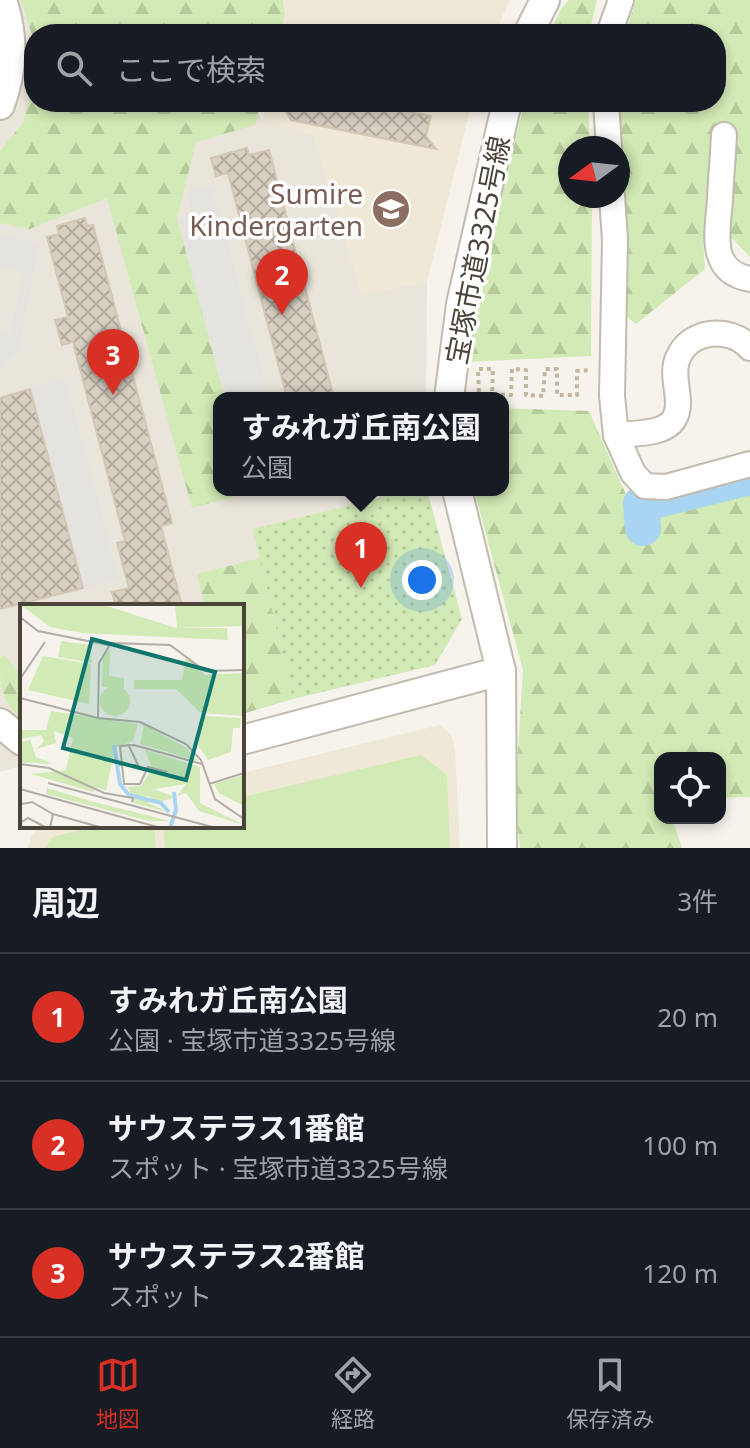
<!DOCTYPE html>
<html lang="ja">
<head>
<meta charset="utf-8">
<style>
	body { margin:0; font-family:"Noto Sans","Noto Sans JP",sans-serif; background:#242831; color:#f1f3f6 }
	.controls { position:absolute; right:24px; bottom:24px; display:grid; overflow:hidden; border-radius:16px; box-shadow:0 4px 12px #0003 }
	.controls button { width:72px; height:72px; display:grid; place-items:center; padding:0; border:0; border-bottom:2px solid #363941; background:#171b24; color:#f1f3f6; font:40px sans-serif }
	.compass { position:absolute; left:558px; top:136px; width:72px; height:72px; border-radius:50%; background:#171b24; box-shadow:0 4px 12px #0003; rotate:255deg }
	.you { position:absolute; left:422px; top:580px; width:28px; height:28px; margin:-20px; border:6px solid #fff; border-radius:50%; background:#1a73e8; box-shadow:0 0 0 12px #1a73e833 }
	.badge { display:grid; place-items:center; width:52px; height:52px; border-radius:50%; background:#d93025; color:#fff; font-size:26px; font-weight:700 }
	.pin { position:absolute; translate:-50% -66px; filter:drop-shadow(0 2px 4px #0008) }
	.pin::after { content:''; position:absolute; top:42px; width:28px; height:24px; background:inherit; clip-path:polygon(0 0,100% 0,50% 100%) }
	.popup { position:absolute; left:213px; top:392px; width:296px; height:104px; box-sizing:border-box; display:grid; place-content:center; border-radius:16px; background:#171b24; filter:drop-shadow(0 2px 6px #0005); font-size:26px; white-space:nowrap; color:#9ea1a6 }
	.popup b { font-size:30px; color:#f1f3f6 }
	.popup::after { content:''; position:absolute; left:50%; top:100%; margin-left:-16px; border:16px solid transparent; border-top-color:#171b24 }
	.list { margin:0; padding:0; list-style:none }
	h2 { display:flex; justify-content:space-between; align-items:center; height:104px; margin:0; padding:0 32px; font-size:34px }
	h2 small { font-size:26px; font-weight:400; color:#9ea1a6 }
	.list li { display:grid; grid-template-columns:52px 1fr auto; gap:24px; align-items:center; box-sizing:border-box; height:128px; padding:0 32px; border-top:2px solid #363941 }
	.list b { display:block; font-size:30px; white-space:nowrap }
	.list p { margin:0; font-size:26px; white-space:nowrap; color:#9ea1a6 }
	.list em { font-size:26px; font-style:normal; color:#9ea1a6 }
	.icon { flex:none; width:44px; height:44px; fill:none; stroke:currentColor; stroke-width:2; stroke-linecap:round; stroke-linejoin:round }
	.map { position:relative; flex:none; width:750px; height:848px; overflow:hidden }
	.search { position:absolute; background:#171b24; box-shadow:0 4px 12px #0003; left:24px; right:24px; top:24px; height:88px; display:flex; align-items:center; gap:20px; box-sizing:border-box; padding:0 28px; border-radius:32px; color:#9ea1a6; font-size:30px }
	.sheet { height:488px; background:#171b24 }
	nav { display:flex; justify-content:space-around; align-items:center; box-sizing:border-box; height:112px; border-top:2px solid #363941; background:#171b24; font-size:22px; color:#9ea1a6 }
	nav a { display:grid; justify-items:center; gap:4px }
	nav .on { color:#d93025 }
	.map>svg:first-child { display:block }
	.residential { fill:#eae5da }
	.education { fill:#efe8d6 }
	.grass { fill:#d2eab5 }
	.forest { fill:url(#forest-firs) }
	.park { fill:url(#park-dots) }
	.parking { fill:#e5e3e0 }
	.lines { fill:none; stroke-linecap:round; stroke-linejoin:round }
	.river { stroke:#a9d4f2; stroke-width:36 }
	.building { fill:url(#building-cross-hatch); stroke:#d3c7b4; stroke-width:2 }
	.minor-casing { stroke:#c2bbae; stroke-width:28 }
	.tertiary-casing { stroke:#c2bbae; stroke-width:32 }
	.path { stroke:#c4b79f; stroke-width:4; stroke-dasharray:4 4; stroke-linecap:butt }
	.minor { stroke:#fff; stroke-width:24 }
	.tertiary { stroke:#fff; stroke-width:28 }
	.labels { text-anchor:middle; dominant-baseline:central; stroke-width:7; stroke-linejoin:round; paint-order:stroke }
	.education-label { font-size:28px; fill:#785e54; stroke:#fff; text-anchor:end }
	.street-label { font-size:28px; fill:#4b4439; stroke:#fff }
	.inset-river { fill:none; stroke:#a9d4f2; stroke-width:4 }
	.inset-road { fill:none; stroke:#b2ada4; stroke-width:2 }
	.view { fill:#0f766e; fill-opacity:0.15; stroke:#0f766e; stroke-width:4 }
	.inset-edge { fill:none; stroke:#4b4439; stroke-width:4 }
</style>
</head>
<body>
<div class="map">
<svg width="750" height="848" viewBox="0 0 750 848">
	<defs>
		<pattern id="forest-firs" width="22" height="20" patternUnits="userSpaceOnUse" patternTransform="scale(2)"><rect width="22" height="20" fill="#d2eab5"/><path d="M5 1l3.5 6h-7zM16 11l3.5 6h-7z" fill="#b6ca9c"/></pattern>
		<pattern id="park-dots" width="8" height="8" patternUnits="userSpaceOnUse" patternTransform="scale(2)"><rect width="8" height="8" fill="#d2eab5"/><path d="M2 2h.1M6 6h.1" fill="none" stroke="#b6ca9c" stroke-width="1.8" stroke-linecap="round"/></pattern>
		<pattern id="building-cross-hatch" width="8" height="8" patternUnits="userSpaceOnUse" patternTransform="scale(2)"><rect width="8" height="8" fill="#d8cfc1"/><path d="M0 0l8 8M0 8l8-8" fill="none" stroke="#b1aa9e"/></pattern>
	</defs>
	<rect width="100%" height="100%" fill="#f6f3ec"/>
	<polygon class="residential" points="0,0 170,0 34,34 34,102 249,102 263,120 314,135 362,294 427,282 426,398 219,398 219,490 412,490 254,529 293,699 242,712 242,606 22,606 22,766 0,772"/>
	<g class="education">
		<polygon points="283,0 510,0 494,34 281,34 285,16"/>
		<polygon points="267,102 472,102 427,282 362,295 314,136 263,120"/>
		<polygon points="440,725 452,736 455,749 460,848 28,848 31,837 39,826 242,826 242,773"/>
	</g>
	<g class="grass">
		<polygon points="421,755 447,775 450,848 165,848 163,826 242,826 242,797"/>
		<polygon points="97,826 154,826 156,848 45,848 53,837"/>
	</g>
	<g class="forest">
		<polygon points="21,0 283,0 285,16 280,34 34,34 34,41"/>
		<polygon points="569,0 597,0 589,34 549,34 561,9"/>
		<polygon points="636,0 750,0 750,257 732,238 703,239 705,269 636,324 626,316 619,102 716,102 716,34 625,34"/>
		<polygon points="34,80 34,102 261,102 255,125 196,142 177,218 225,398 219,398 219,490 251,492 192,508 107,198 30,229 0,223 0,151 23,123"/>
		<polygon points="525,102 588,102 590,148 570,148 570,196 592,196 591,356 467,362 509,161"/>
		<polygon points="503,408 589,411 627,497 665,510 747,490 750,493 750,797 720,798 720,758 660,758 660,818 672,818 682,848 520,848 515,799 523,670 474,490 503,490"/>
		<polygon points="260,558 293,699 242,714 242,606 205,606 197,574"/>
		<path d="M5,655L22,677V720C0,699 0,688 0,657Z"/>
	</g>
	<polygon class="park" points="412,490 427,490 462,619 435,665 293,699 253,529"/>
	<g class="parking">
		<polygon points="212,186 269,398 225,398 177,218 192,214 187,193"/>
		<polygon points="0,235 39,243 18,351 0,371 0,333 10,335 24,272 0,267"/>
		<polygon points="65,379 119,579 83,588 30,389"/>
	</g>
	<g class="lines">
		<polyline class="river" points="643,528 641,504 750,477"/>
	</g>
	<g class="building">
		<polygon points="280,102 359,102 431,116 426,136 436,149 291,120"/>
		<polygon points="247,148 249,155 269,150 334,398 287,398 228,173 216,176 211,158"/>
		<polygon points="85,218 87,226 93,225 172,523 161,526 182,606 116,606 112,592 129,588 117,543 125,541 73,342 62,345 55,320 68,317 47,237 59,234 57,226"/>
		<polygon points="30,389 83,588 0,609 0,398"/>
	</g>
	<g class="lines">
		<g class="minor-casing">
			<g id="minor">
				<polyline points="609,34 621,0"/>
				<polyline points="606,102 609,148"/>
				<path d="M724,135C723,156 721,178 720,199C718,231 707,271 750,279"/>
				<polyline points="612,196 615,240 612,396 616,435 633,473 645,486 666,487 750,464"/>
				<path d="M616,435C634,433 664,435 674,419C685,401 669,377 678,358C689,330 730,325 750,348"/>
			</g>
		</g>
		<g class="tertiary-casing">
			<g id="tertiary">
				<polyline points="528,34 545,0"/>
				<path d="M0,105C13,70 14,35 2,0"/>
				<polyline points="449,398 461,304 507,102"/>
				<polyline points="501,671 502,848"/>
				<polyline points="0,723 22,741"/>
				<polyline points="242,740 501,671 457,490"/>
			</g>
		</g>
		<polyline class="path" points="474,395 479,395 478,369 493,369 492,394 511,395 512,369 526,370 526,395 543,396 545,369 557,369 557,395 577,395 577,371 591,370"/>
		<use href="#minor" class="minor"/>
		<use href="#tertiary" class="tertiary"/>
	</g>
	<defs>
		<g id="school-disc" transform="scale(2)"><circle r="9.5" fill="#8d6e63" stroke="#fff"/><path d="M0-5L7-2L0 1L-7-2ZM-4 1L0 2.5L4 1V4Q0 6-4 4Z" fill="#fff"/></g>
	</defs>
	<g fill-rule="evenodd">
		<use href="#school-disc" x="391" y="209"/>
	</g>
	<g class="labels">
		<g class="education-label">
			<text x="363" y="193">Sumire<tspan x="363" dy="32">Kindergarten</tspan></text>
		</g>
		<g class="street-label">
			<text transform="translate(477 250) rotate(-79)">宝塚市道3325号線</text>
		</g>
	</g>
	<g transform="translate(20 604)">
		<rect width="224" height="224" fill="#f6f3ec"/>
		<path d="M41,37L70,41L72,59L38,53ZM23,52L71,60L69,100L8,86ZM183,112L221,114L220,124H213L211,148L188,156L178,141Z" fill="#d2eab5"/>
		<path d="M0,0H80L156,24H207L208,36L62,29L30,23ZM100,39L90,47L89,72L104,74V84L82,83L83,51ZM166,52L185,71L224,69V112L181,109L156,85H114V76H162ZM31,107L118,120L113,137L95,144L86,187L78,183L73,188L11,170L46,166L53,134L34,127L36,139L17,145L24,137L21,131L0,135V126H26ZM124,121L165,143L178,157L120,140ZM10,136L16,153L33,160L0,158V138ZM125,146L180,163V199L224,221L179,207L166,189L157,192L166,180L134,185L155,193L140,198L126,191L128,199L151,209L114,199L108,183L121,182L132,164ZM224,171V202L199,189L194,180ZM27,184L74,198L150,217H129L26,190Z" fill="#d2eab5"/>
		<path d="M155,0H224V22L157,24ZM80 97a15 15 0 1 1 30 0a15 15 0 1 1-30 0Z" fill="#d2eab5"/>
		<path class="inset-river" d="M94,141L100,180L109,191L141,199L149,208M150,224L156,206L154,188"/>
		<path class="inset-road" d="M0,13L18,27L88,41M224,66L185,67L150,41L91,39L79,59L78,114L120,118L166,140L181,156L195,195L224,215M0,75L25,38M0,94L78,114M0,160L29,164L84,189L113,194L112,198M99,161H118L108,140M147,168L128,163L120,180H104L100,142L114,141L182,160M28,179L196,224M189,180L224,169M0,185L141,224M2,200L12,198L33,210M0,219L8,214L27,224M30,224L33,210L83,224"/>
		<path class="view" d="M72,35L195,68L166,176L43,144Z"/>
		<rect width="224" height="224" class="inset-edge"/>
	</g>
</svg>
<div class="controls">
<button><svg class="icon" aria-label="locate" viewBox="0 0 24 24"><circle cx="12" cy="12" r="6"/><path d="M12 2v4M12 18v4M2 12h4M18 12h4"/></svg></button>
</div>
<svg class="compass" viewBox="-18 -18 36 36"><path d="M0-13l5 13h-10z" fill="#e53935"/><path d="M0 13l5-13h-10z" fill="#9ea1a6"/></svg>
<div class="you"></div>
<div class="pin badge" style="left:361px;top:588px">1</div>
<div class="popup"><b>すみれガ丘南公園</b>公園</div>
<div class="pin badge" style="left:282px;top:315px">2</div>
<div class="pin badge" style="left:113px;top:395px">3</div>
<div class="search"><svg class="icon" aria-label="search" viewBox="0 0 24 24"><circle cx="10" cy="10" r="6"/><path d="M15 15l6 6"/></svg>ここで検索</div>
</div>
<section class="sheet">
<h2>周辺<small>3件</small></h2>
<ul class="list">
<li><span class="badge">1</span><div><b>すみれガ丘南公園</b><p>公園 · 宝塚市道3325号線</p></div><em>20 m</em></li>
<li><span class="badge">2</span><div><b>サウステラス1番館</b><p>スポット · 宝塚市道3325号線</p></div><em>100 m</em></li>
<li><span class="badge">3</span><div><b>サウステラス2番館</b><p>スポット</p></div><em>120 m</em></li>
</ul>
</section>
<nav>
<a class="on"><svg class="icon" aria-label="map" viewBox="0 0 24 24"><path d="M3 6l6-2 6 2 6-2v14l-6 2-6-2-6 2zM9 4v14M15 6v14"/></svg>地図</a>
<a><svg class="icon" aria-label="directions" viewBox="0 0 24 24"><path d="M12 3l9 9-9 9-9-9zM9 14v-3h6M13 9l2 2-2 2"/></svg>経路</a>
<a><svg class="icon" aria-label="saved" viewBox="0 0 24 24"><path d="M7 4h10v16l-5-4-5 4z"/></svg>保存済み</a>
</nav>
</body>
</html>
